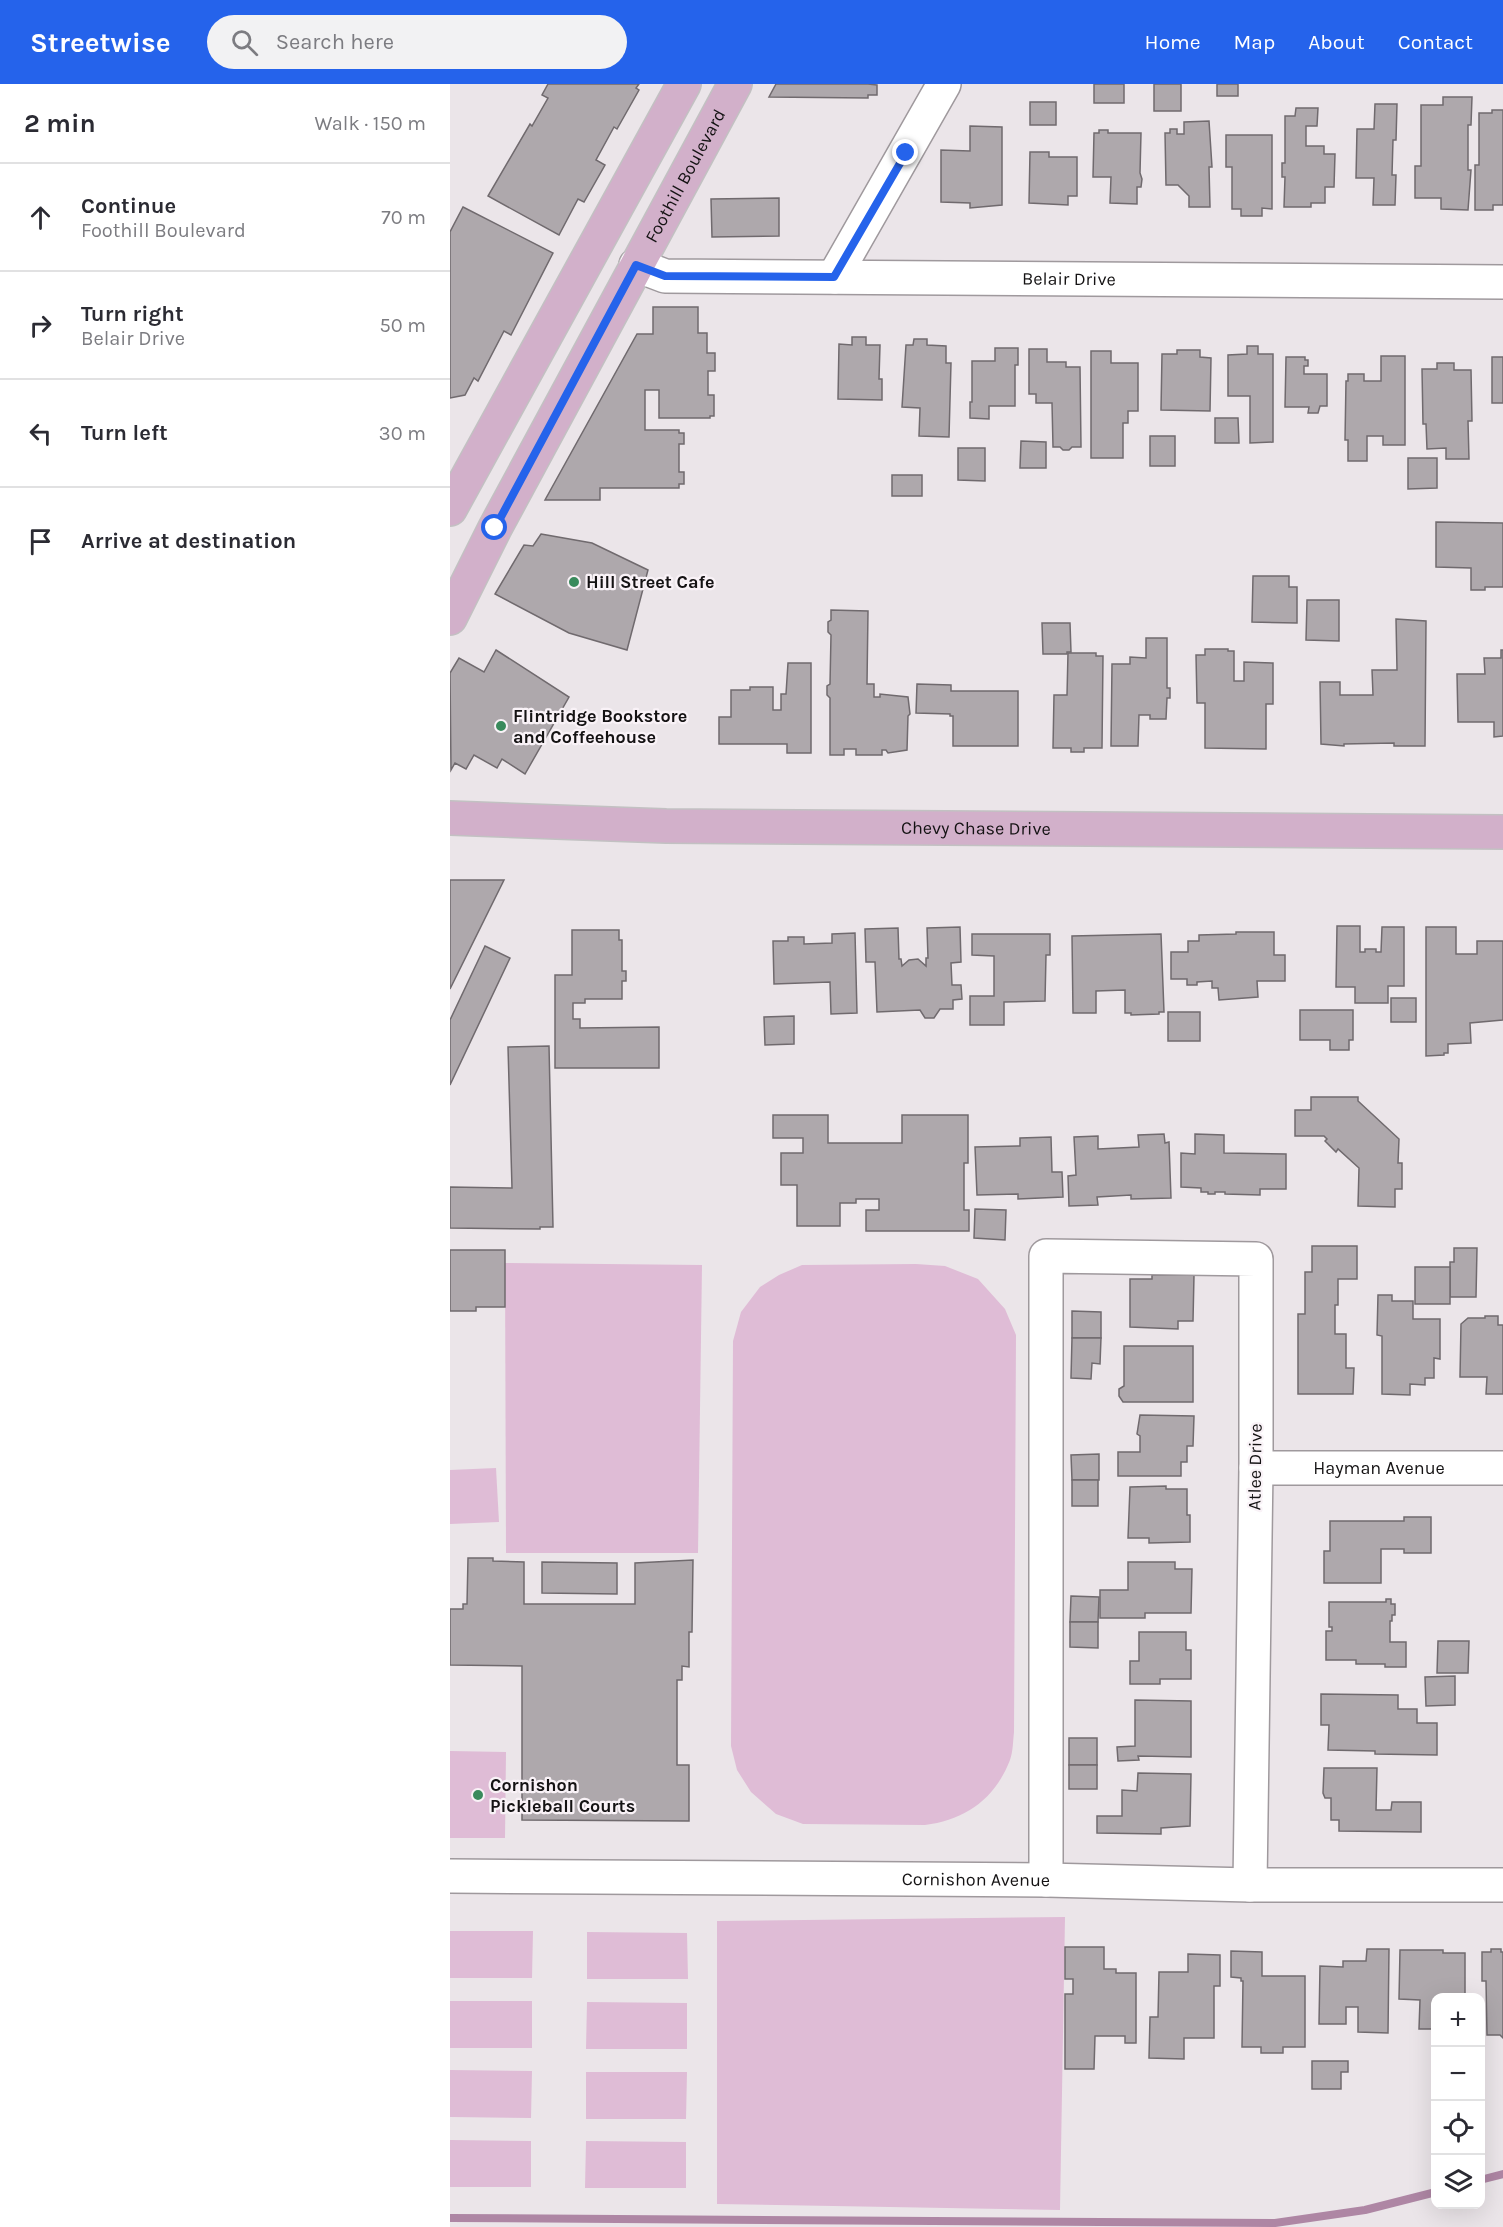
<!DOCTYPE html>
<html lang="en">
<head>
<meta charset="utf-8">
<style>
	body { margin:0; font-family:Karla,sans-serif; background:#f2f2f3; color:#2b2b33 }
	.controls { position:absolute; right:18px; bottom:18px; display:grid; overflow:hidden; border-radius:12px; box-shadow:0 6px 24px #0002 }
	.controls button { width:54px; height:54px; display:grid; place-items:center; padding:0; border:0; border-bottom:2px solid #e1e1e2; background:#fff; color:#2b2b33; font:30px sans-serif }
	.stop { position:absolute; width:18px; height:18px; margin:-14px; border:4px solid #2563eb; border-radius:50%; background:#fff }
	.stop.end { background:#2563eb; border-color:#fff; box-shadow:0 2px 6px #0008 }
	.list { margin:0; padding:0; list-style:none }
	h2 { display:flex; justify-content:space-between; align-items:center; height:78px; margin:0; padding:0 24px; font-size:26px }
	h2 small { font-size:20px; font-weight:400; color:#7c7c81 }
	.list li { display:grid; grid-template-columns:39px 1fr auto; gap:18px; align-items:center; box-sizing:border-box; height:108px; padding:0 24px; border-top:2px solid #e1e1e2 }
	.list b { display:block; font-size:22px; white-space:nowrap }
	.list p { margin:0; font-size:20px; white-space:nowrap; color:#7c7c81 }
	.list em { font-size:20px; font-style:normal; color:#7c7c81 }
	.icon { flex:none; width:33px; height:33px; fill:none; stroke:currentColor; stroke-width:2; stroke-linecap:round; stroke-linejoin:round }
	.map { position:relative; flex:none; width:1053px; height:2143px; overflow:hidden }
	header { display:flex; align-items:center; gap:36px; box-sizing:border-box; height:84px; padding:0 30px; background:#2563eb; color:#fff }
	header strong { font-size:28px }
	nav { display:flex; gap:33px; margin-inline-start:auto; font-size:21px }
	.search { width:420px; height:54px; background:#f2f2f3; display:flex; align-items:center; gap:15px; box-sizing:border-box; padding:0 21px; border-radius:33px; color:#7c7c81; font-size:22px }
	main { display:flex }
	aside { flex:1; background:#fff }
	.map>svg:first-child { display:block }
	.green { fill:#dfbcd6 }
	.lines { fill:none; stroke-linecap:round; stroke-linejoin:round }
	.stream { stroke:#ae86a4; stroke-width:8 }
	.building { fill:#aea8ac; stroke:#706a6e; stroke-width:1.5 }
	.minor-casing { stroke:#9f999d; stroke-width:36 }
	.major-casing { stroke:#c2c1c2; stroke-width:36 }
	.minor { stroke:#fff; stroke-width:33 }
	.major { stroke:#d2b0ca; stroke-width:33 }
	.route { stroke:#2563eb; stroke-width:8 }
	.poi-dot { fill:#398a5c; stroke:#f9f2f7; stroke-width:2 }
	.labels { text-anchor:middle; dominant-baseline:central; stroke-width:4.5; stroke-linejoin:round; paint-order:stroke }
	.street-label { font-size:18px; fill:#141213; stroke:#f9f2f7 }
	.poi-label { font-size:18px; font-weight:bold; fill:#141213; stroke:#f9f2f7; text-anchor:start }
</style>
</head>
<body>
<header>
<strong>Streetwise</strong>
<div class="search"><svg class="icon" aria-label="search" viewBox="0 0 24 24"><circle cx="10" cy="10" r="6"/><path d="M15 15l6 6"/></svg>Search here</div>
<nav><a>Home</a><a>Map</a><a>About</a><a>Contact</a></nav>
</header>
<main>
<aside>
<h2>2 min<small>Walk · 150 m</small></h2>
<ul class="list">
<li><svg class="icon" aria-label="ahead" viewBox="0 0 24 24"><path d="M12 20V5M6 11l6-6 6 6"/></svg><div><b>Continue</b><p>Foothill Boulevard</p></div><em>70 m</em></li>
<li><svg class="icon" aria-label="right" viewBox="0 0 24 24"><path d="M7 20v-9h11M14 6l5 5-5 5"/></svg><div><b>Turn right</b><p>Belair Drive</p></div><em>50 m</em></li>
<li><svg class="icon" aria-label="left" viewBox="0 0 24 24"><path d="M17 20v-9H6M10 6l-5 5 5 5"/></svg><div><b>Turn left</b></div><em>30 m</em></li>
<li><svg class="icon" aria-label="arrive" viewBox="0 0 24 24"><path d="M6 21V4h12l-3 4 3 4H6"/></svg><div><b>Arrive at destination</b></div></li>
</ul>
</aside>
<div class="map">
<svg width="1053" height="2143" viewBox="0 0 1053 2143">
	<rect width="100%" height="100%" fill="#ebe5e9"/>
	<g class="green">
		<polygon points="55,1179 252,1181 248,1469 56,1469"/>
		<path d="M466,1180L495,1182L528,1195L555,1225L566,1251L564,1648C563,1657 563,1668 560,1676C545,1715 515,1736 475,1741L353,1740L326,1730L301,1708L287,1686L281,1662L283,1257L291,1228L310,1203L329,1191L352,1181Z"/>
		<polygon points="46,1384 49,1438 0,1440 0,1386"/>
		<polygon points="0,1667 56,1668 55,1754 0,1754"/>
		<polygon points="615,1833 610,2126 267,2120 267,1837"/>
		<polygon points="0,1847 83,1847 82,1894 0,1894"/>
		<polygon points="137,1848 237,1849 238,1895 137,1895"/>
		<rect x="0" y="1917" width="82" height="47"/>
		<polygon points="137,1918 237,1919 237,1965 136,1965"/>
		<polygon points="0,1986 82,1987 81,2034 0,2033"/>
		<polygon points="136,1988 237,1988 236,2035 136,2035"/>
		<polygon points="0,2056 81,2057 81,2103 0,2103"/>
		<polygon points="136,2057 236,2058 236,2104 135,2104"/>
	</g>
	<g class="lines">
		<g class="stream">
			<polyline points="1030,2096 1053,2090"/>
			<polyline points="0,2134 825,2139 915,2126 986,2108"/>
		</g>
	</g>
	<g class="building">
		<polygon points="98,0 189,0 186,4 189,6 167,45 164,43 146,76 155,81 134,118 128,115 109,151 38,112 80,40 82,42 98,14 92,11"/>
		<polygon points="326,0 418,0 427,1 427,11 418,11 418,14 319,13"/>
		<rect x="644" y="0" width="30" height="19"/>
		<rect x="704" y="0" width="27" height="27"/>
		<rect x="767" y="0" width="21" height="12"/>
		<polygon points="993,13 1022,13 1021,41 1018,41 1018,86 1021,86 1018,126 991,125 991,114 965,114 965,82 971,82 971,21 993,21"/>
		<rect x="580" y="18" width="26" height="23"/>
		<polygon points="925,20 947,20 946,56 943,56 942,91 946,91 945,121 923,121 924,94 906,94 907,45 924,45"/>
		<polygon points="846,24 868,24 867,42 856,42 856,62 874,62 874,70 885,70 884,103 875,103 875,119 861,119 861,123 834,123 835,93 832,93 832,79 835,79 835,32 845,32"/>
		<polygon points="1042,26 1053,26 1053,121 1043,121 1043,126 1025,126 1025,81 1029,81 1029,29 1042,29"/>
		<polygon points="759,37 762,83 759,83 760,123 739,123 739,112 728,101 716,101 715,49 720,49 720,45 727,45 727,50 734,50 734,38"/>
		<polygon points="520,42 552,43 552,121 520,124 520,119 491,118 491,66 520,67"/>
		<polygon points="649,46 658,46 658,49 691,49 690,89 692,95 691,103 687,103 687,120 660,119 661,93 643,93 644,49 649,49"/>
		<polygon points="776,51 822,51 822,125 812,124 812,132 791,132 791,125 782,125 782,83 776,83"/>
		<polygon points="580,68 599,68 599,73 627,73 627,112 618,112 618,121 579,119"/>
		<polygon points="329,114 329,152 262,153 261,115"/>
		<polygon points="13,123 103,169 61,251 54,247 28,297 24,294 15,311 0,314 0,148"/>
		<polygon points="203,223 248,223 248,249 257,249 257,269 265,269 265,287 258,287 258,311 264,311 264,332 260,332 260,334 209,334 209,306 195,306 195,346 229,346 229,349 234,349 234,360 229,360 229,388 234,388 234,400 229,400 229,404 150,404 150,416 95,416 187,250 203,250"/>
		<polygon points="402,253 416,253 416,261 430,261 429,295 432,295 432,316 388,315 389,260 402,261"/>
		<polygon points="464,255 477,255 477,261 496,262 496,279 501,279 499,353 469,352 470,324 452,323 456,261 463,261"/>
		<polygon points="797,262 808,262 808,270 823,270 823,358 800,359 800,312 778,312 778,271 797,270"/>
		<polygon points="545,264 568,264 568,281 565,281 565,322 539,322 539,335 520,334 520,318 522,318 522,277 545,277"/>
		<polygon points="579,265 597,265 597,278 616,278 616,283 630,283 631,363 622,363 619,366 613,366 610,363 603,363 602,319 586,319 586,310 579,310"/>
		<polygon points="727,266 750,266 750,273 761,274 760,327 711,326 712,270 727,270"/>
		<polygon points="641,267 661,267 661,279 688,279 688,327 678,327 678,339 673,339 673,374 641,374"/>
		<polygon points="931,272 955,272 955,361 933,361 933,352 917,352 917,377 898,377 898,356 895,356 896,297 898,297 898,290 914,290 914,297 931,297"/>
		<polygon points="836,273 855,273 855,276 858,276 858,282 854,282 854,290 877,290 877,322 870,322 868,329 858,329 859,323 835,323"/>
		<rect x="1042" y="273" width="11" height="46"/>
		<polygon points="987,279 1004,279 1004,286 1021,286 1022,337 1018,337 1019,375 996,375 996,364 977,365 976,340 973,340 972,285 987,285"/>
		<polygon points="765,334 788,334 789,359 765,359"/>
		<rect x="700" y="352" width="25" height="30"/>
		<polygon points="571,357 596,358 596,384 570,384"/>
		<polygon points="508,364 535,364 535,397 508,396"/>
		<polygon points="958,374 987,374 987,404 958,405"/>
		<rect x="442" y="391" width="30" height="21"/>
		<polygon points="986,438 1053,439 1053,503 1035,503 1035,506 1021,506 1021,484 986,483"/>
		<polygon points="91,450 142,459 198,486 177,566 119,549 45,510 74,461 83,462"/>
		<polygon points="803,492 839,492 839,503 847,503 847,539 802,538"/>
		<polygon points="857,516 889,516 889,557 856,556"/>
		<polygon points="381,526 418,527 417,600 424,600 424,613 430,613 430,610 458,613 460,630 458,632 457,666 438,669 436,666 432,666 432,671 406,671 406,665 394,665 394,671 380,671 380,614 377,611 377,602 380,600 381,551 378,548 378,538 381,536"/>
		<polygon points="946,535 976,537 975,662 944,662 944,659 894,660 894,662 871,660 870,598 890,598 890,611 923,611 922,586 947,586"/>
		<polygon points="592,539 620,539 621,568 617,568 617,570 593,570"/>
		<polygon points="696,554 717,554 717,604 720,604 720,614 717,614 716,635 700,635 700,631 689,631 688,662 661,662 662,580 680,580 680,573 696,574"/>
		<polygon points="755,565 778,565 778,567 784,567 784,597 794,597 794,578 823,579 823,620 816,620 816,665 755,664 755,619 747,619 746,571 755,571"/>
		<polygon points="46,566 119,613 75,690 52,675 47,684 24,671 16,685 5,679 1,686 0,589 9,574 34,588"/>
		<polygon points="1051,566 1053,566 1053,652 1044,653 1044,638 1008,638 1007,590 1035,590 1034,574 1051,574"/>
		<polygon points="618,569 646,569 646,572 653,572 652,664 634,664 634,668 621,668 621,664 603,664 604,611 617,611"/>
		<polygon points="338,579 361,579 361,669 337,669 337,660 269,660 269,633 281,633 281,606 300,606 300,603 323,603 323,626 331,626 331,610 336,610"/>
		<polygon points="467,600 501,601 501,607 568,607 568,662 503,662 503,632 500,632 500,630 466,629"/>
		<polygon points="0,796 54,796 0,905"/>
		<polygon points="887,842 910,842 910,868 915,868 915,865 926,865 926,868 931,868 932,843 954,843 954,902 938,902 938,919 905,919 905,903 886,903"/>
		<polygon points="510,843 511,878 501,879 502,901 511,901 512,915 503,916 503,925 490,925 484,934 475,934 470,926 427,928 425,878 416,878 415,845 448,844 449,875 451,875 452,882 459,876 468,875 476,882 476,874 478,874 477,844"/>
		<polygon points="976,843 1006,843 1006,870 1027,870 1027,857 1053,857 1053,936 1020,939 1021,959 998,960 998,969 994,969 994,971 976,972"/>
		<polygon points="122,846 169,846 169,856 172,856 172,887 176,887 176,897 172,897 172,915 135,915 135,919 123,919 123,935 130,935 130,944 209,943 209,984 105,984 105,891 122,891"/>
		<polygon points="786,848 824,848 824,871 835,871 835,897 807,897 808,913 769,916 768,904 762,904 762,897 747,898 747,901 737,901 737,895 721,895 721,868 738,868 738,857 749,857 749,851 786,850"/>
		<polygon points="405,849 407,929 381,930 380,898 324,900 323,857 338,857 338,853 354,853 354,860 382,859 382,850"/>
		<polygon points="522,850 600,850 600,871 596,871 595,917 554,918 554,941 520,941 520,912 544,912 544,872 522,871"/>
		<polygon points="711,850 714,928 709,928 709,930 681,931 681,929 675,929 675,906 646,907 646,929 623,929 622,852"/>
		<polygon points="35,862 60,874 0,1001 0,936"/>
		<rect x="941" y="914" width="25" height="24"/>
		<polygon points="850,926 903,926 903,956 899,956 899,966 880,966 880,956 850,956"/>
		<rect x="718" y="928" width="32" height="29"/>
		<polygon points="344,932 344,960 315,961 314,933"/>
		<polygon points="99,962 103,1143 90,1143 90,1145 0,1144 0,1103 62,1104 58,963"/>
		<polygon points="861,1013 908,1013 908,1017 949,1055 948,1079 952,1079 952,1105 945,1105 945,1123 908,1122 909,1084 888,1065 886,1068 875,1057 877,1055 874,1052 845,1052 845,1026 861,1026"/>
		<polygon points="323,1031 378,1031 378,1059 452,1059 452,1031 518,1031 518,1079 514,1079 514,1126 519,1126 519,1147 416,1147 416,1126 429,1126 429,1115 406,1115 406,1119 390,1119 390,1142 347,1142 347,1101 331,1101 331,1069 353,1069 353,1054 323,1054"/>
		<polygon points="714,1050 715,1059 719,1058 721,1114 681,1115 681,1111 647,1113 648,1121 619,1122 618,1092 626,1091 624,1053 648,1052 648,1065 689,1063 688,1051"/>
		<polygon points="745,1050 774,1051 774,1069 836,1070 836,1105 810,1105 810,1111 775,1110 775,1108 765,1108 765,1110 758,1110 758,1108 751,1108 751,1104 731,1103 731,1069 745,1070"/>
		<polygon points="601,1053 602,1088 612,1088 613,1113 568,1115 568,1110 527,1111 525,1063 570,1062 570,1054"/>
		<polygon points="525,1125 556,1126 555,1156 524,1154"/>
		<polygon points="862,1162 907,1162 907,1195 888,1195 888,1221 885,1221 885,1250 896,1250 896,1284 904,1284 903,1310 848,1310 848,1230 855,1230 855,1188 862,1188"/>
		<polygon points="1004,1164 1027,1164 1026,1213 1000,1213 1000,1178 1004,1178"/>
		<polygon points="0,1166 55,1166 55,1223 26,1223 26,1227 0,1227"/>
		<rect x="965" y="1183" width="35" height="37"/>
		<polygon points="702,1191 744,1191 743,1237 728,1237 728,1245 680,1243 680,1195 702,1195"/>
		<polygon points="928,1211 942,1211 942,1217 963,1217 963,1235 990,1235 990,1275 984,1274 984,1294 975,1294 975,1301 960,1300 960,1311 932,1310 932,1252 927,1251"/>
		<polygon points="622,1227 651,1228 651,1254 622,1254"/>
		<polygon points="1035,1232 1048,1232 1048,1241 1053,1241 1053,1310 1036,1310 1037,1293 1010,1293 1011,1240 1018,1234 1035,1234"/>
		<polygon points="622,1254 651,1254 650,1280 642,1279 641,1295 621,1294"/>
		<polygon points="674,1262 743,1262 743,1318 673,1318 669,1312 669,1305 674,1302"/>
		<polygon points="690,1331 744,1332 743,1362 737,1362 737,1378 731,1378 731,1392 668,1392 668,1368 690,1368 690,1352 687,1350"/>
		<polygon points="649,1370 649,1396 622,1396 621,1371"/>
		<rect x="622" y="1396" width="26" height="26"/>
		<polygon points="716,1402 716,1405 737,1405 737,1431 740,1431 740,1458 699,1459 699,1454 678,1454 680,1403"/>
		<polygon points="954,1433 981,1433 981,1469 954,1469 954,1465 931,1465 931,1499 874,1499 874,1467 880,1467 880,1437 954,1437"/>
		<polygon points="18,1474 43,1474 43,1477 74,1478 74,1520 185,1520 185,1479 243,1476 242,1548 239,1548 239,1583 232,1582 232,1596 227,1596 227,1681 239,1681 239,1737 72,1736 72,1582 0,1581 0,1525 13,1525 13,1520 17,1520"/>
		<polygon points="92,1478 167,1479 167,1510 92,1509"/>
		<polygon points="678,1478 725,1478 725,1485 742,1485 741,1529 695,1529 695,1534 650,1534 650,1506 678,1506"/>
		<polygon points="621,1512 649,1513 648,1538 620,1538"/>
		<polygon points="936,1515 941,1515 941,1520 945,1520 945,1531 942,1531 942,1537 940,1537 940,1558 956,1558 956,1583 935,1583 935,1580 906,1580 906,1576 876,1576 876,1547 882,1547 882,1543 879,1543 879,1518 936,1518"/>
		<polygon points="620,1538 648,1538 648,1564 620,1563"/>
		<polygon points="689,1548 736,1548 736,1566 741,1566 741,1595 710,1595 710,1600 680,1600 680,1577 689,1577"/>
		<polygon points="988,1557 1019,1557 1018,1589 987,1589"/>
		<polygon points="1005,1592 1005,1621 976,1622 975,1593"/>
		<polygon points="871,1610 948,1611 948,1625 967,1625 967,1639 987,1639 987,1671 925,1670 925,1667 878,1666 879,1641 871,1641"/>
		<polygon points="685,1616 741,1617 741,1673 688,1672 689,1676 668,1677 667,1663 685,1662"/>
		<rect x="619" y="1654" width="28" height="27"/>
		<rect x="619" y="1681" width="28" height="24"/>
		<polygon points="874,1684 927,1684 926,1726 941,1726 942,1718 971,1718 971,1748 889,1747 889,1736 881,1736 881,1714 875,1714 873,1709"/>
		<polygon points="688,1689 741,1690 740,1742 711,1744 711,1750 647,1749 647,1732 672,1732 672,1706 687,1707"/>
		<polygon points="615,1863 654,1863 654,1885 666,1885 666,1889 686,1889 686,1959 675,1959 675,1952 645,1952 644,1985 615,1985 615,1910 623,1910 623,1895 615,1895"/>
		<polygon points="917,1865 939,1865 938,1949 908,1948 908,1923 896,1923 896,1940 869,1940 870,1882 893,1883 893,1877 916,1877"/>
		<polygon points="1041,1865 1051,1865 1051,1868 1053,1868 1053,1954 1050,1951 1037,1951 1036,1897 1032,1897 1032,1868 1041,1868"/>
		<polygon points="950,1866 993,1866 993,1869 1015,1869 1015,1914 986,1914 986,1945 969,1945 970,1916 949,1915"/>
		<polygon points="781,1867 812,1868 812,1892 855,1892 855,1963 833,1963 833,1969 811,1969 811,1963 792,1963 793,1897 791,1897 791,1894 781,1893"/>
		<polygon points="738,1870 770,1871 770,1902 764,1902 764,1954 734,1954 734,1975 699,1974 700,1933 708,1933 709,1888 738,1888"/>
		<polygon points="862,1977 898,1977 898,1988 891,1988 891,2005 862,2005"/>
	</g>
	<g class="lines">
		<g class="minor-casing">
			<g id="minor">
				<path id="s1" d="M186,181L215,192L1053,198"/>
				<polyline points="384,193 494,0"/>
				<path id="s2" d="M806,1384H1053"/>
				<path id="s3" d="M0,1792L596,1796L800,1801H1053"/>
				<polyline points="596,1796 596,1172 806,1175 806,1384 800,1801"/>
			</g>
		</g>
		<g class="major-casing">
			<g id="major">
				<polyline points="0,425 234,0"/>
				<path id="s4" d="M0,534L45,444L285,0"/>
				<path id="s5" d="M0,734L216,742L1053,748"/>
			</g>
		</g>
		<use href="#minor" class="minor"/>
		<use href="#major" class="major"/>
	</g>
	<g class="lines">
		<polyline class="route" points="45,444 186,181 215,192 384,193 456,69"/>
	</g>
	<g class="poi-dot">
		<circle cx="124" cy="498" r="6"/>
		<circle cx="51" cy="642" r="6"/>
		<circle cx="28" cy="1711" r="6"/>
	</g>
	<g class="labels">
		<g class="street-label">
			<text stroke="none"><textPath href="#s4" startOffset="501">Foothill Boulevard</textPath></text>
			<text stroke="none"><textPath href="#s1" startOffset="435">Belair Drive</textPath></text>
			<text stroke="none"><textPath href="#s5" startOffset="526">Chevy Chase Drive</textPath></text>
			<text transform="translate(805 1383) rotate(-89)">Atlee Drive</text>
			<text stroke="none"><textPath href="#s2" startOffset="123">Hayman Avenue</textPath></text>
			<text stroke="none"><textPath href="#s3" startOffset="526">Cornishon Avenue</textPath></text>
		</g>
		<g class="poi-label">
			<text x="136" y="498">Hill Street Cafe</text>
			<text x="63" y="632">Flintridge Bookstore<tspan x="63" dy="21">and Coffeehouse</tspan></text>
			<text x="40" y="1701">Cornishon<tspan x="40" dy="21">Pickleball Courts</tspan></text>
		</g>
	</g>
</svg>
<div class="controls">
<button>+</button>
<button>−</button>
<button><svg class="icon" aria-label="locate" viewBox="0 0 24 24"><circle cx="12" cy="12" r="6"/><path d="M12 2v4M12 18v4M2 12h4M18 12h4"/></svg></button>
<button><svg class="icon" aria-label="layers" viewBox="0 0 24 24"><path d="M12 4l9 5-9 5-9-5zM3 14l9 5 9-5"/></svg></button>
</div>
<div class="stop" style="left:45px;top:444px"></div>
<div class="stop end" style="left:456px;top:69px"></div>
</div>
</main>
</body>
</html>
